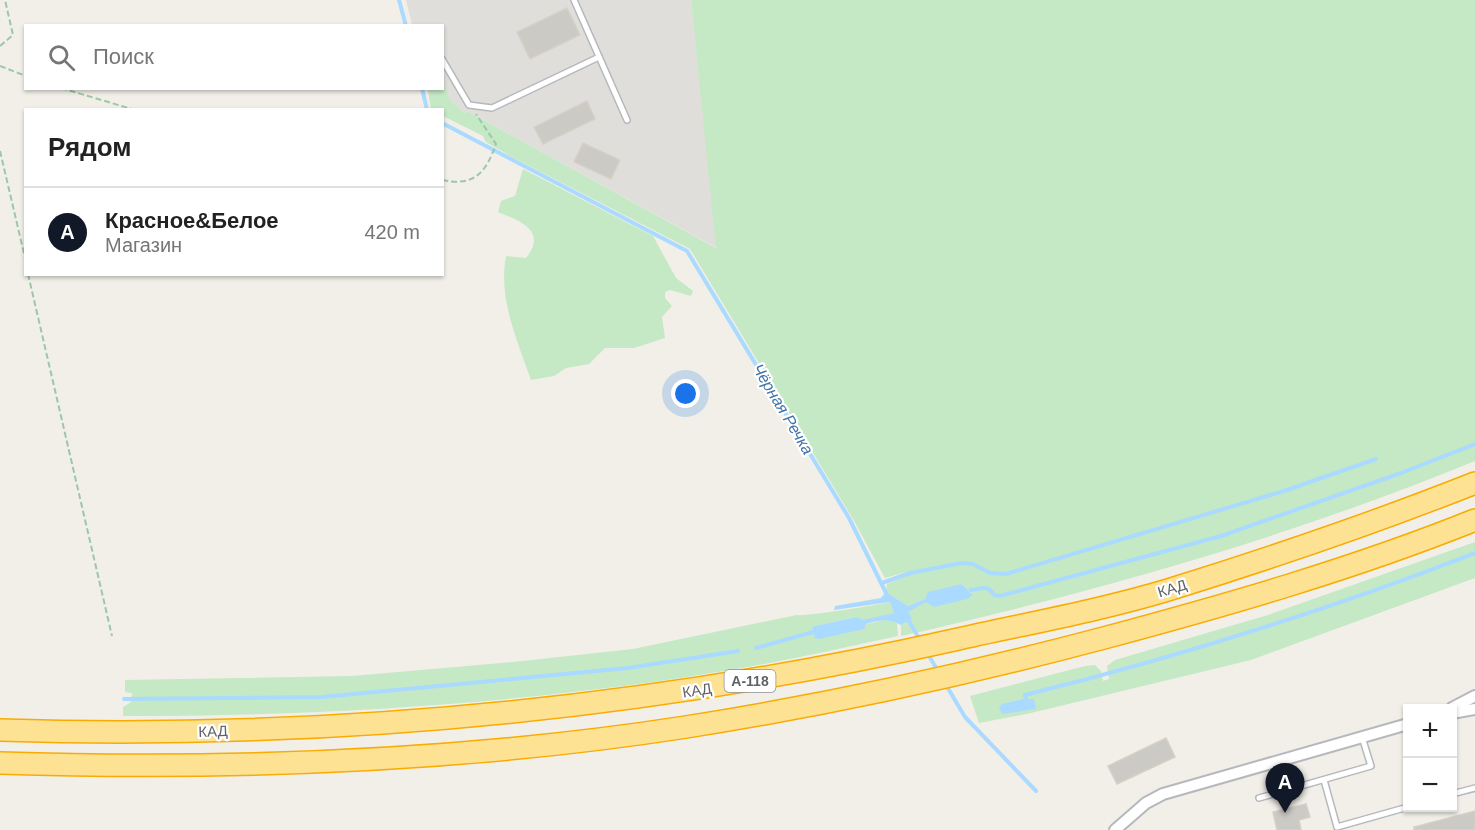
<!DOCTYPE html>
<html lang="ru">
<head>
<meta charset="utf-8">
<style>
	body { margin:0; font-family:Arial,sans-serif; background:#f6f6f6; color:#222 }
	.controls { position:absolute; right:18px; bottom:18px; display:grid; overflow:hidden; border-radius:0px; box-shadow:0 2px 4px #0004 }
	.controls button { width:54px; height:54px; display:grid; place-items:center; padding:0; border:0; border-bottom:2px solid #e0e0e0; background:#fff; color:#222; font:30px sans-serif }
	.you { position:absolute; left:686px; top:394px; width:21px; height:21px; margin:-15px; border:4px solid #fff; border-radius:50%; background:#1a73e8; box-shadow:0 0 0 9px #1a73e833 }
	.badge { display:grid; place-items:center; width:39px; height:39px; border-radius:50%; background:#111827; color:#fff; font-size:20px; font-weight:700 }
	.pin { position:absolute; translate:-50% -50px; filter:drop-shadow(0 2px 3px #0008) }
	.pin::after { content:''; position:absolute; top:32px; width:21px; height:18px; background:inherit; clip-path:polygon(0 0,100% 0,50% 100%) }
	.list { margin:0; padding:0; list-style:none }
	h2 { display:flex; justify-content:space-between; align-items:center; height:78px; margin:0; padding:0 24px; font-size:26px }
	h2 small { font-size:20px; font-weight:400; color:#767676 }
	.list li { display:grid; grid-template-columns:39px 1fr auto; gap:18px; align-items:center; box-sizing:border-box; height:90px; padding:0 24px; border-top:2px solid #e0e0e0 }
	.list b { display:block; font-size:22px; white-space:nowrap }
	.list p { margin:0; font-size:20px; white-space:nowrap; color:#767676 }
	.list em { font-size:20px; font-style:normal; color:#767676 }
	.icon { flex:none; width:33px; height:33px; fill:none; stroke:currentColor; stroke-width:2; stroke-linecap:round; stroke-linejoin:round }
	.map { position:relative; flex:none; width:1475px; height:830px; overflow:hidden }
	.search { position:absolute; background:#fff; box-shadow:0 2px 4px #0004; left:24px; top:24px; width:420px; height:66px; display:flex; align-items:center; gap:15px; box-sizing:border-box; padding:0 21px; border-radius:0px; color:#767676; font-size:22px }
	.panel { position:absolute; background:#fff; box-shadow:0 2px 4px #0004; left:24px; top:108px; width:420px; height:168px; border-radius:0px }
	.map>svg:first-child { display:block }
	.industrial { fill:#e0deda }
	.green { fill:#c5e8c5 }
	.water { fill:#aadaff }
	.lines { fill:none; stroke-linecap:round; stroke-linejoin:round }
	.stream { stroke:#aadaff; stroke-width:4 }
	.building { fill:#cccac5; stroke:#d6d1c6; stroke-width:1.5 }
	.lane-casing { stroke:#b5b8bc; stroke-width:8 }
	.street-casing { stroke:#b5b8bc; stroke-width:14 }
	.highway-casing { stroke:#f9ab00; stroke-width:24 }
	.path { stroke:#9cc7a9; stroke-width:2; stroke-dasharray:6 3; stroke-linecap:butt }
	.lane { stroke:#fff; stroke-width:5 }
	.street { stroke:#fff; stroke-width:10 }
	.highway { stroke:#fde293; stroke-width:21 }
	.labels { text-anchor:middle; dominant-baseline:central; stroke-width:4.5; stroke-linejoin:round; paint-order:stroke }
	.shield { fill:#fff; stroke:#8f9295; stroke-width:1.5 }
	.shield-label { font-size:14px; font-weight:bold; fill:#5f6368 }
	.street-label { font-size:15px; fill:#5f6368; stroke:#fff }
	.water-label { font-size:16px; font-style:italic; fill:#4174aa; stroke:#fff }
</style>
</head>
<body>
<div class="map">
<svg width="1475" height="830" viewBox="0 0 1475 830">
	<rect width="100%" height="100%" fill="#f1efe8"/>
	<polygon class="industrial" points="406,0 691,0 717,248 467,111 464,113 450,100 445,86 443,86 442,26 412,25"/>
	<g class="green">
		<path d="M691,0H1475V461C1290,537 1096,592 901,636V625L911,618L908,612C924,597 952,598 973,595L962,584L908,606L886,592L887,584L907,576L906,572L885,578L853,519L690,249L512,157L486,142L483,136L443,116L442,110L431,109L428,90L442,88L445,85L450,100L464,113L467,111L716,248Z"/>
		<path d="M523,169L653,236L676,278L693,291L691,296L670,290L665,292V298L672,306L662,317L665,338L634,348H605L589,364L566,368L554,376L531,380C517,340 498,298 506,256L526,258C548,231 520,221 498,212L501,201L515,196Z"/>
		<polygon points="1475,542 1475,578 1251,660 1031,713 979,723 970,696 1085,666 1095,665 1101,671 1103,681 1109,679 1107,666 1115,660 1268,615"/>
		<path d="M890,602L894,613L890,615L863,621L857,617L814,626L812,628L815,638L883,620H893L897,623L898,636C846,647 795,659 742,668C538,703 330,716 123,716V707L131,702L132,693L125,692V680L352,676L513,662L633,649L797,615C803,617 878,605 890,602Z"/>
	</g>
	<g class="water">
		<path d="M962,584L973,595L967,599L934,607L926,602L908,612L912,618L901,625C888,618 880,620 866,624L864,629L819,639L815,638L812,628L814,626L857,617L863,620L894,613L890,602L834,610L835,606L881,598L886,592L908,606L925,599L928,592Z"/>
		<polygon points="1023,699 1034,699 1036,709 1002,714 999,708 1002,704"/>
	</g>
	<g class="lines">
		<g class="stream">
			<polyline points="399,0 406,26"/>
			<polyline points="422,88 427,110"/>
			<polyline points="442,123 687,251 849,518 888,597"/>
			<polyline points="882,583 910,573 962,563 973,564 990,573 1006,574 1284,491 1376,459"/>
			<path d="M971,590C982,589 987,584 994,595L1000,596L1221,536L1401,473L1475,444"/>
			<polyline points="907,618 920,640"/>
			<polyline points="756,648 813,632"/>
			<polyline points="926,651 938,671"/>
			<polyline points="946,685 965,717 1036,791"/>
			<polyline points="124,699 322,697 628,668 738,651"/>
			<path d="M1026,699L1025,695C1178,657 1328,610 1475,553"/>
		</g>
	</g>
	<g class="building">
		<polygon points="567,8 580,35 530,59 517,32"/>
		<polygon points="587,101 595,119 543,144 534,127"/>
		<polygon points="583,143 620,160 611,179 574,162"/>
		<polygon points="1166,738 1175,757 1117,784 1108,766"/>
		<polygon points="1306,804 1310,817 1299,820 1301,830 1277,830 1273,812"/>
		<polygon points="1475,811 1475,830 1414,830 1414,827"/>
	</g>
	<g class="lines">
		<g class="lane-casing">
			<g id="lane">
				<polyline points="574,0 627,120"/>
				<polyline points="442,59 469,105 492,108 599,57"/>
				<polyline points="1324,780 1337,827 1408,807"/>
				<polyline points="1452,794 1475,788"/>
				<polyline points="1259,798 1371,766 1362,737"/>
			</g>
		</g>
		<g class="street-casing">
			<g id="street">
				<polyline points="1452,708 1475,696"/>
				<polyline points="1452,713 1475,709"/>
				<polyline points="1115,830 1146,803 1163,794 1408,724"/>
			</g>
		</g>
		<g class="highway-casing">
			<g id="highway">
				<path d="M0,730C321,740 641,710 954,640C1025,624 1098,611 1168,590C1271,558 1374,523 1475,483"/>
				<path d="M0,763C228,770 460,762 686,727C826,705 964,675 1100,639C1227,605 1353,569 1475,520"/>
			</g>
		</g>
		<g class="path">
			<polyline points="0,46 13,35 5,0"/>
			<polyline points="0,66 26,76"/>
			<polyline points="61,88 135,110"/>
			<polyline points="0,151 26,262"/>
			<path d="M442,180C475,187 486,172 496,144L476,114"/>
			<polyline points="28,274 112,636"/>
		</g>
		<use href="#lane" class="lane"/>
		<use href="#street" class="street"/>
		<use href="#highway" class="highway"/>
	</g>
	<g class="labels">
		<rect class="shield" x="724.5" y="670" width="51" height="22" rx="4.5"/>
		<g class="shield-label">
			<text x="750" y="681">А-118</text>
		</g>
		<g class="street-label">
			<text transform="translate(1172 588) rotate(-17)">КАД</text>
			<text transform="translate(697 690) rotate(-9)">КАД</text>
			<text transform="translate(213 731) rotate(-2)">КАД</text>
		</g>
		<g class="water-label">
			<text transform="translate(783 409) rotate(59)">Чёрная Речка</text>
		</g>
	</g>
</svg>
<div class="controls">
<button>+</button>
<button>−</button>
</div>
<div class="you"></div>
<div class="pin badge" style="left:1285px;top:813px">A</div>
<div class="search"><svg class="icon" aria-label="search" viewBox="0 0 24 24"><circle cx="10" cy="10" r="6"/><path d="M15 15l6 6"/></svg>Поиск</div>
<section class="panel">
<h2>Рядом<small></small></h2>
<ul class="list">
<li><span class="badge">A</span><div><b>Красное&amp;Белое</b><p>Магазин</p></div><em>420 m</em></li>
</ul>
</section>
</div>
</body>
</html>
